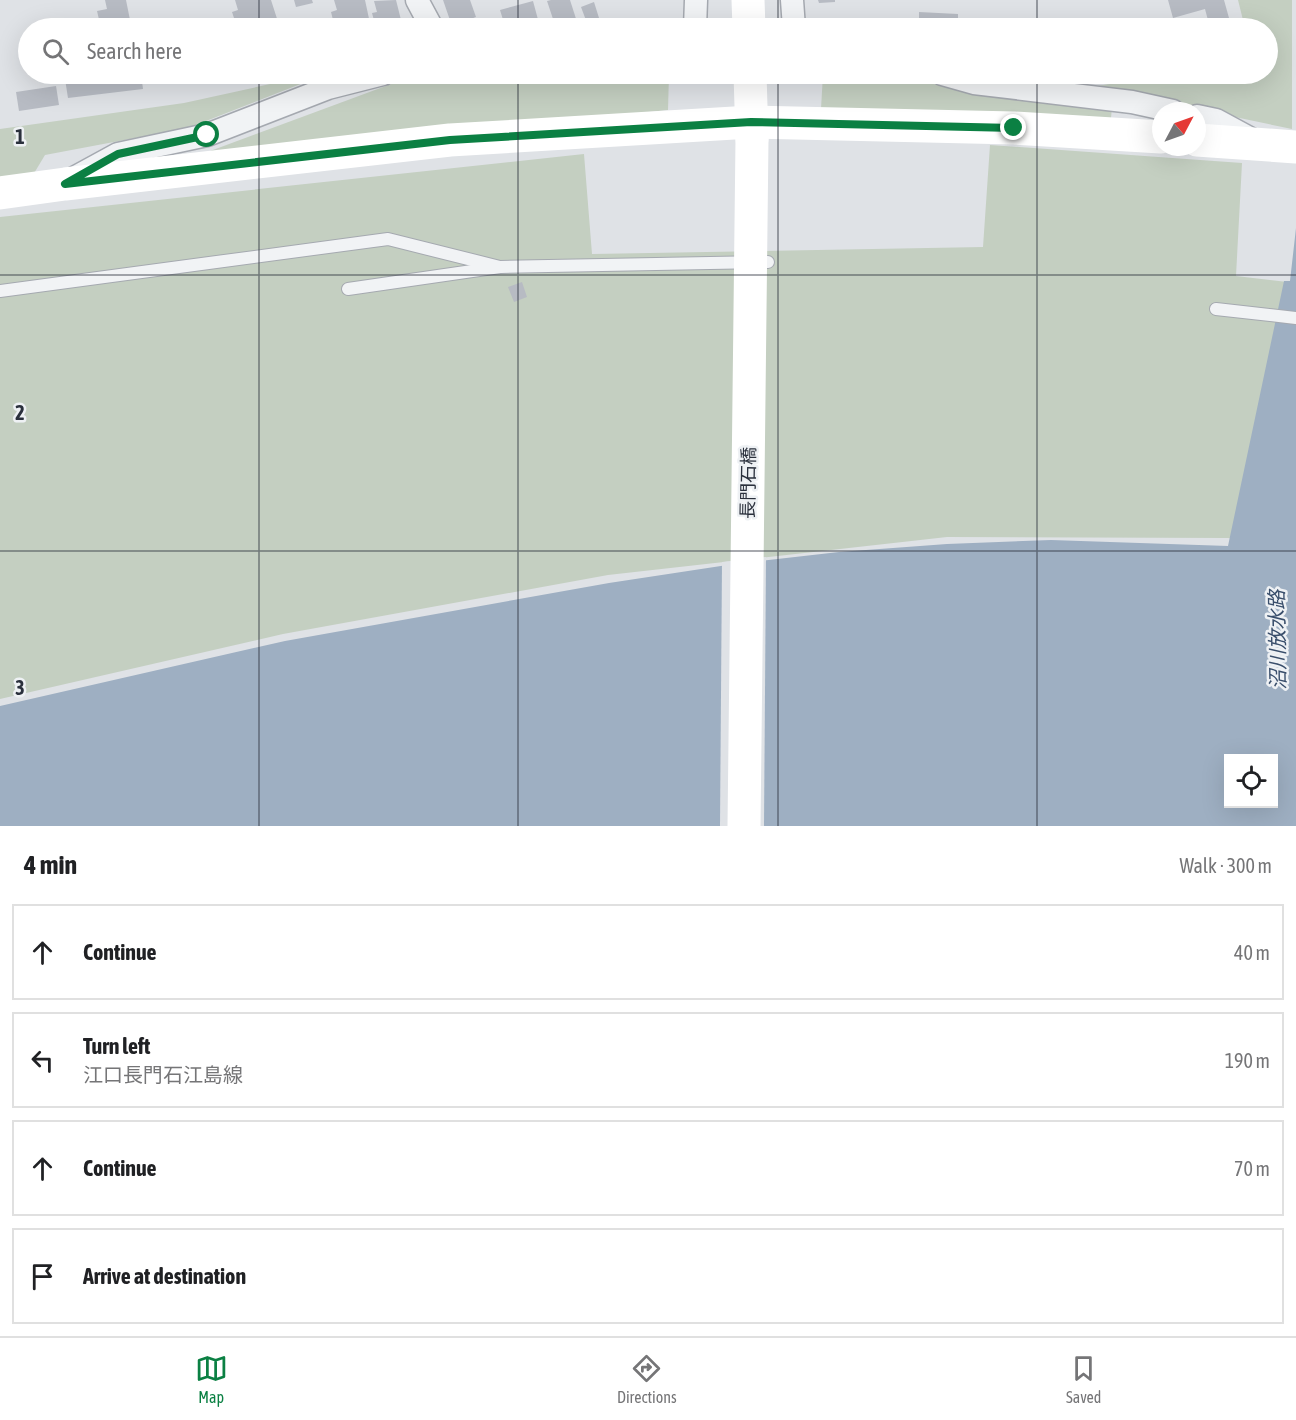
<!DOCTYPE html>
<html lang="en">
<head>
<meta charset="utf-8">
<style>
	body { margin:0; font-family:"Asap Condensed","Noto Sans JP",sans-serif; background:#f6f6f6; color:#202124 }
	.controls { position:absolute; right:18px; bottom:18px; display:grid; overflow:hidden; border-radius:0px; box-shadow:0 6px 24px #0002 }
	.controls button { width:54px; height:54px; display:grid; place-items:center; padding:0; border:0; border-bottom:2px solid #e0e0e0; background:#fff; color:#202124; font:30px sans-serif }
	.compass { position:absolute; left:1152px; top:102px; width:54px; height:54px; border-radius:50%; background:#fff; box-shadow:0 6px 24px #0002; rotate:49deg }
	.stop { position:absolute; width:18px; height:18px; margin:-14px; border:4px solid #0b8043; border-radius:50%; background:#fff }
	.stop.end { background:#0b8043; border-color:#fff; box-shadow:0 2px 6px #0008 }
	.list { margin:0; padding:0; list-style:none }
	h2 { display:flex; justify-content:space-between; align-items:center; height:78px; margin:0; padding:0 24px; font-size:26px }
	h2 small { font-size:20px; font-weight:400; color:#757577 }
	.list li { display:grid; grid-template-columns:39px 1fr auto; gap:18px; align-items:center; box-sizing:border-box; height:96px; margin:0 12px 12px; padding:0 12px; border:2px solid #e0e0e0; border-radius:0px }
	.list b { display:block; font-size:22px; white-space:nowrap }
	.list p { margin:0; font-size:20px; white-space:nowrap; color:#757577 }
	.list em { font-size:20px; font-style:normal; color:#757577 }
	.icon { flex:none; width:33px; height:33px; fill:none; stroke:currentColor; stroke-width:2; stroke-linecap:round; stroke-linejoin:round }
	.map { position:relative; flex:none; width:1296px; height:826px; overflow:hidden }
	.search { position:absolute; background:#fff; box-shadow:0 6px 24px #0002; left:18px; right:18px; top:18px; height:66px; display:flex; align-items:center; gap:15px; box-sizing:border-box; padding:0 21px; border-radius:33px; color:#757577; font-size:22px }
	.sheet { height:510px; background:#fff }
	nav { display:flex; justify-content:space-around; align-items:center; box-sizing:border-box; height:84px; border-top:2px solid #e0e0e0; background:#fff; font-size:16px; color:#757577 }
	nav a { display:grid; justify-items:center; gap:3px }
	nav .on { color:#0b8043 }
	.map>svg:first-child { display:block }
	.green { fill:#c4cfc1 }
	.water { fill:#9eafc2; fill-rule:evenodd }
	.pier { fill:#dfe2e6 }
	.building { fill:#b7bbc3 }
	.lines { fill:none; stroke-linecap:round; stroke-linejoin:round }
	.lane-casing { stroke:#a5a9b0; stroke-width:14 }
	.street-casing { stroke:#a5a9b0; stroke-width:25 }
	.lane { stroke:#f1f3f5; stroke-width:12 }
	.street { stroke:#f1f3f5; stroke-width:22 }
	.secondary { stroke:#fff; stroke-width:33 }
	.secondary-bridge { stroke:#fff; stroke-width:33 }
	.route { stroke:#0b8043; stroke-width:8 }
	.grid { fill:none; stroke:#2a303c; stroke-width:1.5; stroke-opacity:0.55 }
	.labels { text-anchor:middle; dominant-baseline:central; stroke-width:5; stroke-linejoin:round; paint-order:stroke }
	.street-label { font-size:18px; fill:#2a303c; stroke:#eef1f4 }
	.water-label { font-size:20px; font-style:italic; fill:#394e6b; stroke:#eef1f4 }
	.grid-label { font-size:20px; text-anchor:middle; font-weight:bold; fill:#2a303c; stroke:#eef1f4; stroke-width:5; stroke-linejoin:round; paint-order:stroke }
</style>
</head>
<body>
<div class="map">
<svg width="1296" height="826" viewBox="0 0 1296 826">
	<rect width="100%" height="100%" fill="#dfe2e6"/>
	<g class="green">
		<polygon points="1238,0 1292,0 1292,129 1091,87 1170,74 1268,74 1268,28 1245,28"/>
		<polygon points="316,74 326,74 188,128 45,155 33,175 0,179 0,129 184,103"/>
		<polygon points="477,74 669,74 668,110 186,160 402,80"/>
		<polygon points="823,74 890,74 969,92 1112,107 1111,118 821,109"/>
		<polygon points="1003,74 1056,74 1036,79"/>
		<polygon points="990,145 1242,163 1236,276 1296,283 1296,547 1228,538 947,537 608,575 283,634 0,699 0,217 584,154 592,254 983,247"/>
	</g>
	<path class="water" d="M1296,228V826H0V706L285,641L609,583L734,564L839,552L947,544L1051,540L1228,546L1284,281H1290ZM1228,758H1274V804H1228Z"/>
	<polygon class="pier" points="766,557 764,826 720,826 722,562"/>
	<g class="building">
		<polygon points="105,0 126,0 130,20 136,18 138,28 101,28 97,11 107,9"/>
		<polygon points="235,0 271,0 280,28 245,28 244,24 237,27 232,12 238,10"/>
		<polygon points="294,0 312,0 313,3 296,7"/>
		<polygon points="334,0 365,0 371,28 335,28 331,12 337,10"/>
		<polygon points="396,0 403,28 376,28 372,13 377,12 374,1"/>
		<polygon points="443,0 470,0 476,17 452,26"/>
		<polygon points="551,0 570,0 578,25 566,28 556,28 547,1"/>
		<polygon points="818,0 835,0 835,2 819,3"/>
		<polygon points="1168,0 1224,0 1229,18 1209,24 1205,9 1173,18"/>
		<polygon points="533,1 540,27 509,28 507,22 504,23 500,10"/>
		<polygon points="594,2 599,18 587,23 581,7"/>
		<polygon points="919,12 958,14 958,28 919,28"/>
		<polygon points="120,74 141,74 143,89 68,98 65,79"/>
		<polygon points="56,86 59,105 19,111 16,92"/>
		<polygon points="522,282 527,297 514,302 508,287"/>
	</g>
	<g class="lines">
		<g class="lane-casing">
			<g id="lane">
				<polyline points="348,289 500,267 768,262"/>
				<polyline points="0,291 388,239 500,267"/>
				<polyline points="1216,309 1296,318"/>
			</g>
		</g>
		<g class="street-casing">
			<g id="street">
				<polyline points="417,0 432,28"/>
				<polyline points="792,0 794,28"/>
				<polyline points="695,28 696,0"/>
				<polyline points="942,74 974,83 1132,102 1173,111"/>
				<polyline points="1197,116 1216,120 1253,140"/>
				<polyline points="74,178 118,154 207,135 328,88 383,74"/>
			</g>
		</g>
		<use href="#lane" class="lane"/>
		<use href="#street" class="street"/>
		<g class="secondary">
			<polyline points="748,0 749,28"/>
			<polyline points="750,74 752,139"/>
			<polyline points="1197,140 1296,147"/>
			<polyline points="0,193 65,184 450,140 751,122 1014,128 1161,137"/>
		</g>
		<polyline class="secondary-bridge" points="744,826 752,139"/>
	</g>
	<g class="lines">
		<polyline class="route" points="207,135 118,154 65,184 450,140 751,122 1014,128"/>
	</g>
	<path class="grid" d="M259,0V28M518,0V28M778,0V28M1037,0V28M259,74V826M518,74V826M778,74V826M1037,74V826M0,275H1296M0,551H1296"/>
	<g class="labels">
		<g class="street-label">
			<text transform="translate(748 483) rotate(-89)">長門石橋</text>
		</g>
		<g class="water-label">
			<text transform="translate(1277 640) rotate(-91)">沼川放水路</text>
		</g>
	</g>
	<g class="grid-label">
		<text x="20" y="144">1</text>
		<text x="20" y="420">2</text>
		<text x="20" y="695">3</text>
	</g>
</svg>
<div class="controls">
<button><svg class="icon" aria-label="locate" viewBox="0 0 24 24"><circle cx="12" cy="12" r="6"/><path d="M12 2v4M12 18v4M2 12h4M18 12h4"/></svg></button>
</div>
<svg class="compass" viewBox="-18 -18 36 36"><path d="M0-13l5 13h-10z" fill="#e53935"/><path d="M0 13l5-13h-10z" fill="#757577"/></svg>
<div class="stop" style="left:207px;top:135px"></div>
<div class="stop end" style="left:1014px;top:128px"></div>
<div class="search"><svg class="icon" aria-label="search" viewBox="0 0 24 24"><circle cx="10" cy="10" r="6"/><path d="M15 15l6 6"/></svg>Search here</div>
</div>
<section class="sheet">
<h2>4 min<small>Walk · 300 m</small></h2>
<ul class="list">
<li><svg class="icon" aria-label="ahead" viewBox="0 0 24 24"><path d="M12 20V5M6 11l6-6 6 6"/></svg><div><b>Continue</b></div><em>40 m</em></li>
<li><svg class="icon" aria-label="left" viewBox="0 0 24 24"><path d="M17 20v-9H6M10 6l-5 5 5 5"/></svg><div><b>Turn left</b><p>江口長門石江島線</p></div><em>190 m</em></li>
<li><svg class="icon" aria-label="ahead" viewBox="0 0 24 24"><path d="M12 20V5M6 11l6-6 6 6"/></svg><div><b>Continue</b></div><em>70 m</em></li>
<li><svg class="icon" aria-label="arrive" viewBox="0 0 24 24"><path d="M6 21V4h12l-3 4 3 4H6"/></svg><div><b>Arrive at destination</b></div></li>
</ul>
</section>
<nav>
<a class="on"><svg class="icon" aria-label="map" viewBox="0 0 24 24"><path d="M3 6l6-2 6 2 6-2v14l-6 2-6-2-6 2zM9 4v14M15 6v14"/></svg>Map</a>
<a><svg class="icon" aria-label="directions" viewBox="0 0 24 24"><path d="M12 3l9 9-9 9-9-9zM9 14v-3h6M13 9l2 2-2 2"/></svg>Directions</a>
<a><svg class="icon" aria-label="saved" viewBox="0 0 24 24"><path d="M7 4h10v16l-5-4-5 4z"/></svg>Saved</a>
</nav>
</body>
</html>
